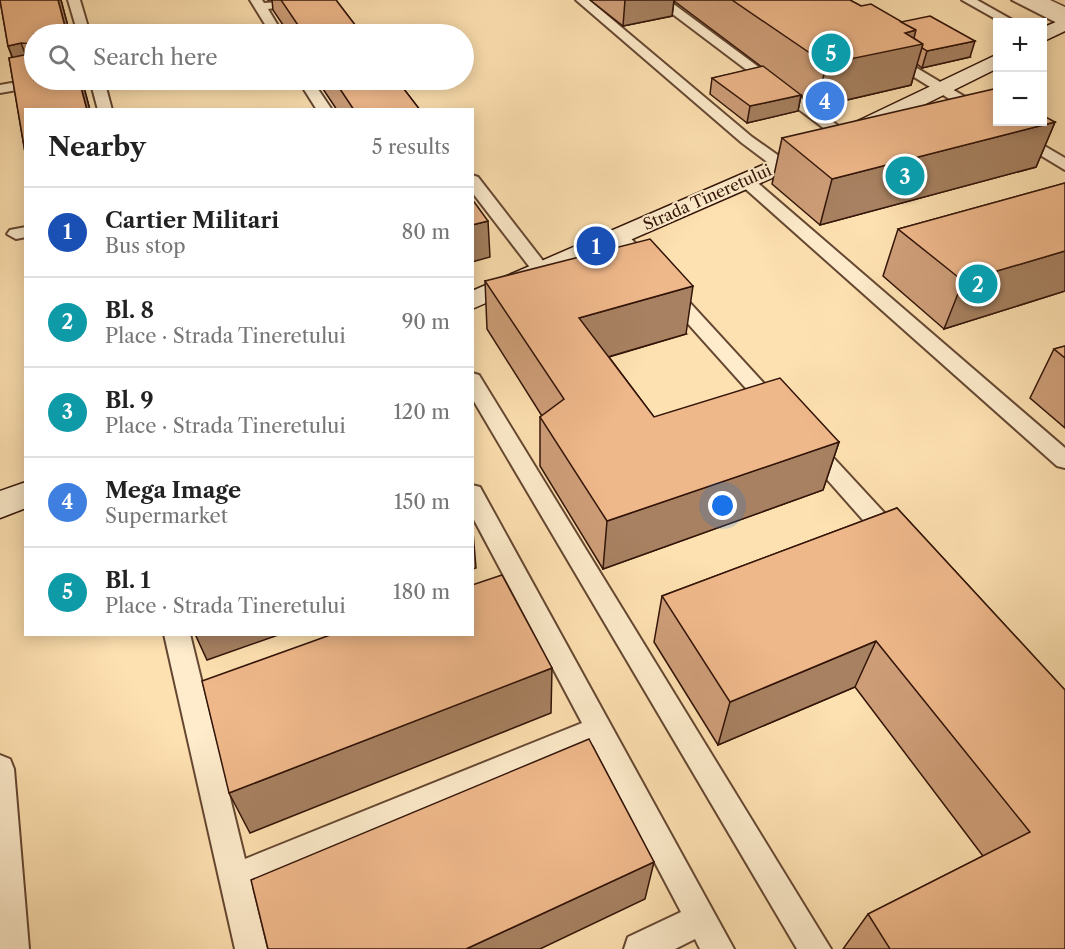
<!DOCTYPE html>
<html lang="en">
<head>
<meta charset="utf-8">
<style>
	body { margin:0; font-family:"Libre Caslon Text",serif; background:#f6f6f6; color:#222 }
	.controls { position:absolute; right:18px; top:18px; display:grid; overflow:hidden; border-radius:0px; box-shadow:0 3px 15px #0003 }
	.controls button { width:54px; height:54px; display:grid; place-items:center; padding:0; border:0; border-bottom:2px solid #e0e0e0; background:#fff; color:#222; font:30px sans-serif }
	.you { position:absolute; left:723px; top:506px; width:21px; height:21px; margin:-15px; border:4px solid #fff; border-radius:50%; background:#1a73e8; box-shadow:0 0 0 9px #1a73e833 }
	.badge { display:grid; place-items:center; width:39px; height:39px; border-radius:50%; background:#ea580c; color:#fff; font-size:20px; font-weight:700 }
	.pin { position:absolute; translate:-50% -50%; border:3px solid #fff; box-shadow:0 2px 6px #0006 }
	.list { margin:0; padding:0; list-style:none }
	h2 { display:flex; justify-content:space-between; align-items:center; height:78px; margin:0; padding:0 24px; font-size:26px }
	h2 small { font-size:20px; font-weight:400; color:#767676 }
	.list li { display:grid; grid-template-columns:39px 1fr auto; gap:18px; align-items:center; box-sizing:border-box; height:90px; padding:0 24px; border-top:2px solid #e0e0e0 }
	.list b { display:block; font-size:22px; white-space:nowrap }
	.list p { margin:0; font-size:20px; white-space:nowrap; color:#767676 }
	.list em { font-size:20px; font-style:normal; color:#767676 }
	.icon { flex:none; width:33px; height:33px; fill:none; stroke:currentColor; stroke-width:2; stroke-linecap:round; stroke-linejoin:round }
	.map { position:relative; flex:none; width:1065px; height:949px; overflow:hidden }
	.search { position:absolute; background:#fff; box-shadow:0 3px 15px #0003; left:24px; top:24px; width:450px; height:66px; display:flex; align-items:center; gap:15px; box-sizing:border-box; padding:0 21px; border-radius:33px; color:#767676; font-size:22px }
	.panel { position:absolute; background:#fff; box-shadow:0 3px 15px #0003; left:24px; top:108px; width:450px; height:528px; border-radius:0px }
	.map>svg:first-child { display:block }
	.lines { fill:none; stroke-linecap:round; stroke-linejoin:round }
	.lane-casing { stroke:#654732; stroke-width:4 }
	.street-casing { stroke:#654732; stroke-width:3 }
	.secondary-casing { stroke:#321408; stroke-width:3 }
	.lane { fill:#feeccc; fill-rule:evenodd }
	.street { fill:#feeccc; fill-rule:evenodd }
	.secondary { fill:#feeccc; fill-rule:evenodd }
	.wall { fill:#ce9e78; stroke:#321408; stroke-width:1.5 }
	.shaded-wall { fill:#a78161; stroke:#321408; stroke-width:1.5 }
	.building { fill:#efb88b; stroke:#321408; stroke-width:1.5 }
	.labels { text-anchor:middle; dominant-baseline:central; stroke-width:4.5; stroke-linejoin:round; paint-order:stroke }
	.far-street-label { font-size:16px; fill:#321408; stroke:#feeccc }
</style>
</head>
<body>
<div class="map">
<svg width="1065" height="949" viewBox="0 0 1065 949">
	<rect width="100%" height="100%" fill="#fee1b1"/>
	<filter id="stains"><feTurbulence type="fractalNoise" baseFrequency=".00333" numOctaves="4"/><feColorMatrix values="0 0 0 0 .2 0 0 0 0 .09 0 0 0 0 .02 0 0 0 .5 -.17"/></filter>
	<radialGradient id="worn" r=".72"><stop offset=".6" stop-color="#630" stop-opacity="0"/><stop offset="1" stop-color="#630" stop-opacity=".3"/></radialGradient>
	<g class="lines">
		<g class="lane-casing">
			<g id="lane">
				<polygon points="68,0 80,0 90,34 78,34"/>
				<polygon points="250,0 262,0 264,3 307,0 301,4 268,9 283,34 271,34"/>
				<polygon points="576,0 589,0 752,137 786,161 788,164 786,167 774,167 742,143"/>
				<polygon points="654,0 668,0 848,133 851,136 848,139 838,139"/>
				<polygon points="962,0 977,0 1016,22 1001,22"/>
				<polygon points="1012,0 1028,0 1065,18 1065,27"/>
				<polygon points="890,52 987,110 989,113 987,116 977,116 885,59 885,53"/>
				<polygon points="34,79 58,80 51,84 0,93 0,85"/>
				<polygon points="90,80 104,80 112,110 98,110"/>
				<polygon points="298,80 312,80 332,110 317,110"/>
				<polygon points="1017,130 1065,158 1065,170 1012,138 1009,135 1012,132"/>
				<polygon points="472,175 478,177 547,266 550,270 547,274 535,274 472,192"/>
				<polygon points="746,176 752,178 1065,448 1065,468 1057,466 740,184 738,181"/>
				<polygon points="26,227 26,237 16,239 7,234 10,230"/>
				<polygon points="619,231 625,232 782,403 786,408 782,413 775,415 768,413 613,240 610,236"/>
				<polygon points="472,373 479,375 831,949 797,949 472,398"/>
				<polygon points="809,437 817,440 902,532 906,539 902,546 894,548 886,546 801,450 798,445 801,440"/>
				<polygon points="472,485 480,487 734,949 700,949 695,939 675,949 624,949 628,937 681,912 593,745 252,887 267,949 235,949 164,634 190,634 245,859 582,723 472,516"/>
				<polygon points="0,755 10,759 14,769 29,949 0,949"/>
			</g>
		</g>
		<g class="street-casing">
			<polygon id="street" points="1027,0 1050,0 1065,7 1065,20 1030,4"/>
		</g>
		<g class="secondary-casing">
			<g id="secondary">
				<polygon points="1065,18 1065,31 1042,42 1042,28"/>
				<polygon points="998,54 998,68 811,161 472,309 472,291 795,151"/>
				<polygon points="26,482 26,508 0,518 0,491"/>
			</g>
		</g>
		<use href="#lane" class="lane"/>
		<use href="#street" class="street"/>
		<use href="#secondary" class="secondary"/>
	</g>
	<g class="wall">
		<polygon points="0,0 61,0 70,34 34,34 34,80 82,80 90,110 26,110 26,158 9,58 12,57 8,46"/>
		<polygon points="267,0 336,0 362,34 289,34 273,10 272,0"/>
		<polygon points="590,0 850,0 861,6 901,22 970,57 922,68 917,64 911,85 817,107 801,95 798,111 747,123 710,94 712,78 762,67 674,1 672,16 623,26"/>
		<polygon points="317,80 397,80 420,110 337,110"/>
		<polygon points="1055,122 1036,167 820,225 772,184 782,138"/>
		<polygon points="1065,183 1065,291 944,329 883,276 898,229"/>
		<polygon points="485,281 686,334 609,357 654,417 839,442 823,490 603,569 540,466 540,417 542,416 487,329"/>
		<polygon points="1065,346 1065,428 1030,398 1054,349"/>
		<polygon points="897,508 1065,690 1065,949 843,949 868,914 983,856 855,687 718,745 654,642 662,596"/>
	</g>
	<g class="shaded-wall">
		<polygon points="58,0 61,0 70,34 67,34"/>
		<polygon points="625,0 674,0 672,16 623,26"/>
		<polygon points="916,30 923,44 911,85 817,107 826,64 905,33"/>
		<polygon points="975,41 970,57 922,68 927,51"/>
		<polygon points="21,43 34,77 21,79 8,46"/>
		<polygon points="79,80 82,80 90,110 87,110"/>
		<polygon points="801,95 798,111 747,123 750,106"/>
		<polygon points="1055,122 1036,167 820,225 832,179"/>
		<polygon points="488,221 490,257 472,262 472,225"/>
		<polygon points="1065,251 1065,291 944,329 963,281"/>
		<polygon points="693,286 686,334 577,366 579,318"/>
		<polygon points="839,442 823,490 603,569 607,521"/>
		<polygon points="472,520 476,568 472,569"/>
		<polygon points="195,634 281,634 207,660"/>
		<polygon points="876,641 855,687 718,745 730,702"/>
		<polygon points="552,668 551,713 250,833 229,793"/>
		<polygon points="654,862 645,899 540,949 466,949"/>
	</g>
	<g class="building">
		<polygon points="0,0 58,0 67,34 34,34 34,44 21,43 8,46"/>
		<polygon points="281,0 336,0 362,34 304,34"/>
		<polygon points="732,0 850,0 861,6 871,4 916,30 905,33 923,44 826,64"/>
		<polygon points="930,16 975,41 927,51 922,48 923,44 914,38 916,30 901,22"/>
		<polygon points="34,53 34,80 79,80 87,110 26,110 26,158 9,58"/>
		<polygon points="763,66 801,95 750,106 712,78"/>
		<polygon points="334,80 397,80 420,110 354,110"/>
		<polygon points="998,88 998,122 1042,122 1042,115 1055,122 832,179 782,138"/>
		<polygon points="1065,183 1065,251 963,281 898,229"/>
		<polygon points="472,199 488,221 472,225"/>
		<polygon points="650,239 693,286 579,318 654,417 780,378 839,442 607,521 540,417 564,399 485,281"/>
		<polygon points="1065,346 1065,358 1054,349"/>
		<polygon points="897,508 1065,690 1065,949 890,949 868,914 1030,832 876,641 730,702 662,596"/>
		<polygon points="502,575 552,668 229,793 202,681 333,634 472,634 472,585"/>
		<polygon points="589,739 654,862 466,949 268,949 251,880"/>
	</g>
	<g class="labels">
		<g class="far-street-label">
			<text transform="translate(707 197) rotate(-24)">Strada Tineretului</text>
		</g>
	</g>
	<rect width="100%" height="100%" filter="url(#stains)"/>
	<rect width="100%" height="100%" fill="url(#worn)"/>
</svg>
<div class="controls">
<button>+</button>
<button>−</button>
</div>
<div class="you"></div>
<div class="pin badge" style="left:596px;top:246px;background:#1a4fb4">1</div>
<div class="pin badge" style="left:978px;top:284px;background:#0f9aa8">2</div>
<div class="pin badge" style="left:905px;top:176px;background:#0f9aa8">3</div>
<div class="pin badge" style="left:825px;top:101px;background:#3f7fe0">4</div>
<div class="pin badge" style="left:831px;top:53px;background:#0f9aa8">5</div>
<div class="search"><svg class="icon" aria-label="search" viewBox="0 0 24 24"><circle cx="10" cy="10" r="6"/><path d="M15 15l6 6"/></svg>Search here</div>
<section class="panel">
<h2>Nearby<small>5 results</small></h2>
<ul class="list">
<li><span class="badge" style="background:#1a4fb4">1</span><div><b>Cartier Militari</b><p>Bus stop</p></div><em>80 m</em></li>
<li><span class="badge" style="background:#0f9aa8">2</span><div><b>Bl. 8</b><p>Place · Strada Tineretului</p></div><em>90 m</em></li>
<li><span class="badge" style="background:#0f9aa8">3</span><div><b>Bl. 9</b><p>Place · Strada Tineretului</p></div><em>120 m</em></li>
<li><span class="badge" style="background:#3f7fe0">4</span><div><b>Mega Image</b><p>Supermarket</p></div><em>150 m</em></li>
<li><span class="badge" style="background:#0f9aa8">5</span><div><b>Bl. 1</b><p>Place · Strada Tineretului</p></div><em>180 m</em></li>
</ul>
</section>
</div>
</body>
</html>
